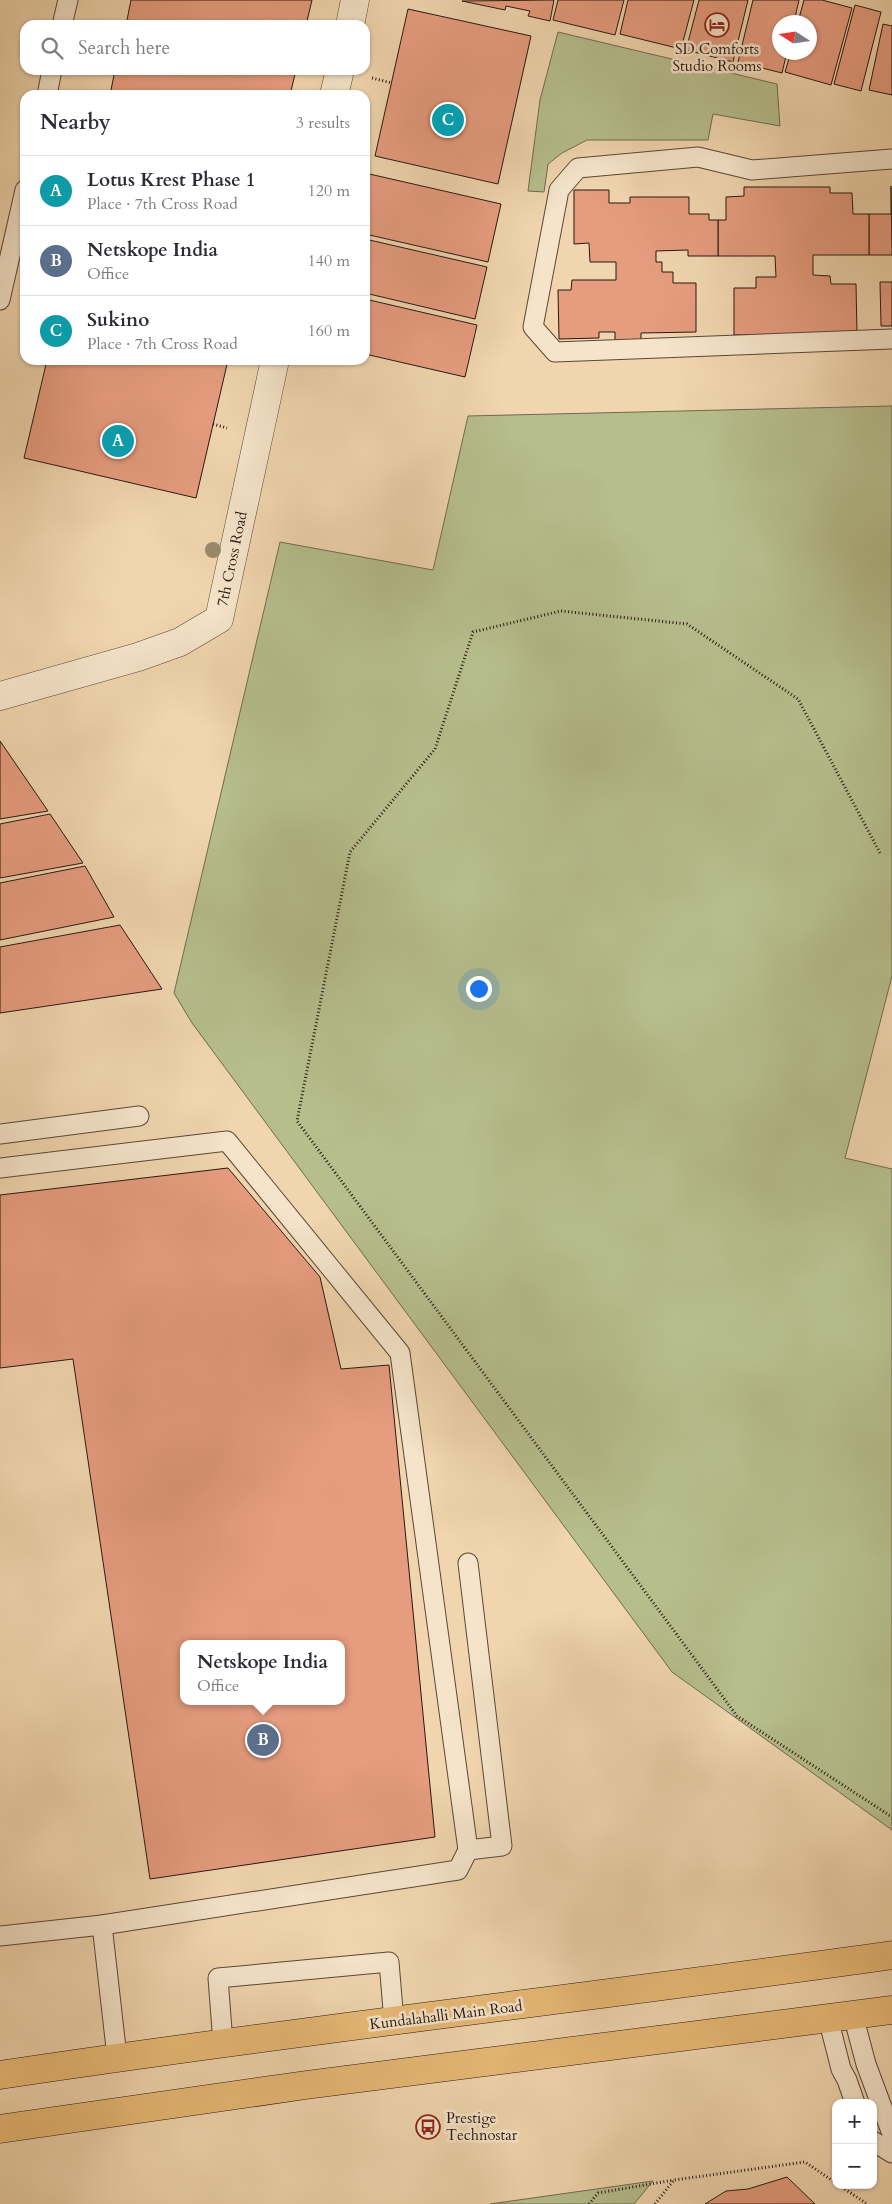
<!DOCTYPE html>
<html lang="en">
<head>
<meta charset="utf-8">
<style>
	body { margin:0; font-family:Cardo,serif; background:#f7f7f7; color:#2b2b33 }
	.controls { position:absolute; right:15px; bottom:15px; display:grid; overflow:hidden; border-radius:10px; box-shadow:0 1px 4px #0004 }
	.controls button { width:45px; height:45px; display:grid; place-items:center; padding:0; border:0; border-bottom:1px solid #e1e1e2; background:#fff; color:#2b2b33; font:25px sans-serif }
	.compass { position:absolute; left:772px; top:15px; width:45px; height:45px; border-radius:50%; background:#fff; box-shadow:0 1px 4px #0004; rotate:282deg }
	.you { position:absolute; left:478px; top:988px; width:18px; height:18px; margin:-12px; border:4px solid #fff; border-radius:50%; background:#1a73e8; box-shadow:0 0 0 8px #1a73e833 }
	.badge { display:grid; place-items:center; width:32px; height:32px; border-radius:50%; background:#8f2418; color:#fff; font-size:16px; font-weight:700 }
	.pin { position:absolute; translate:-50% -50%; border:2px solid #fff; box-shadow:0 1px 5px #0006 }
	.popup { position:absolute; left:180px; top:1640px; width:165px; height:65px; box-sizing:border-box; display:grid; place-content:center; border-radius:10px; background:#fff; filter:drop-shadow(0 1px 4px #0005); font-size:16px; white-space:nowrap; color:#7c7c81 }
	.popup b { font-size:19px; color:#2b2b33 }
	.popup::after { content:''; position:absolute; left:50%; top:100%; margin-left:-10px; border:10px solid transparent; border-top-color:#fff }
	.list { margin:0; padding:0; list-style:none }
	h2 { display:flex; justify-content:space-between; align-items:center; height:65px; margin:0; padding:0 20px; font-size:21px }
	h2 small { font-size:16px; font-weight:400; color:#7c7c81 }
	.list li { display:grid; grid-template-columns:32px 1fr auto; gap:15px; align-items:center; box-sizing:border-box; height:70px; padding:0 20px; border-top:1px solid #e1e1e2 }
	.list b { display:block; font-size:19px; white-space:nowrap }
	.list p { margin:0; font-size:16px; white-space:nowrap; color:#7c7c81 }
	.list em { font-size:16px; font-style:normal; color:#7c7c81 }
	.icon { flex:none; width:28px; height:28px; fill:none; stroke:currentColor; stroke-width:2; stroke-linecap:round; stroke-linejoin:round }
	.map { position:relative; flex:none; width:892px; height:2204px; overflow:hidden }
	.search { position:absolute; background:#fff; box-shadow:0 1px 4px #0004; left:20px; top:20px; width:350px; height:55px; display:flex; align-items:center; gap:12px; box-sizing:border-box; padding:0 18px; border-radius:15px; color:#7c7c81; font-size:19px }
	.panel { position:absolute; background:#fff; box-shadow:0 1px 4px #0004; left:20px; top:90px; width:350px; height:275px; border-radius:15px }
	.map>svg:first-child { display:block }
	.green { fill:#b6be8d; stroke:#706b4e }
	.building { fill:#e69c7f; stroke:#29180f; fill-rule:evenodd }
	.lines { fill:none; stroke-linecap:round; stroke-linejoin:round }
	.lane-casing { stroke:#5b4737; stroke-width:21 }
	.street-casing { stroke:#5b4737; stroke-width:29 }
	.primary-casing { stroke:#29180f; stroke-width:29 }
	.path { stroke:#29180f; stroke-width:3; stroke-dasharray:1 2.5; stroke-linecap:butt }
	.lane { stroke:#f5e4ca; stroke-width:19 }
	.street { stroke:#f5e4ca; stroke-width:28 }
	.primary { stroke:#e8ba77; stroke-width:28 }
	.tree { fill:#9a896b }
	.labels { text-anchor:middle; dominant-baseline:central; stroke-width:5; stroke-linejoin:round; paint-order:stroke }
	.poi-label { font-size:15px; fill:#29180f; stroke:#f5e4ca }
	.street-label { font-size:15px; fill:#29180f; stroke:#f5e4ca }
</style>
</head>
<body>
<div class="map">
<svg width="892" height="2204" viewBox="0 0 892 2204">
	<rect width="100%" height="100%" fill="#f0d5ae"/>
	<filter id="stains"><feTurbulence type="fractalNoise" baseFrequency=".004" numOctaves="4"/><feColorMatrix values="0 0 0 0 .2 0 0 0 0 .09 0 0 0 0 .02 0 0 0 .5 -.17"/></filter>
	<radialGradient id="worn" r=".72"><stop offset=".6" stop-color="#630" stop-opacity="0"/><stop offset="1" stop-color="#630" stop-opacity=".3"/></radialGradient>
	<g class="green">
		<polygon points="558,32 777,84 780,126 713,114 708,140 587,140 562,153 548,164 544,192 528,191 540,100"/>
		<polygon points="892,406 892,976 845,1158 892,1169 892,1830 672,1672 192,1023 174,993 280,542 433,570 468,416"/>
		<polygon points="653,2181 634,2204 490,2204"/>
	</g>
	<g class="building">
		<polygon points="131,0 312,0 306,25 126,25"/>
		<polygon points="554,0 550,21 528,16 530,11 506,6 505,10 462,1"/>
		<polygon points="558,0 624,0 615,35 553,20"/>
		<polygon points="628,0 694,0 681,49 620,34"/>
		<polygon points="699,0 748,0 733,62 686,50"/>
		<polygon points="753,0 799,0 794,22 780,22 780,52 787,52 782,73 738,62"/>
		<polygon points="804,0 822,0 852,8 831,85 785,72 791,52 810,52 810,22 798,22"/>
		<polygon points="855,5 881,12 861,91 834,84"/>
		<polygon points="408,9 531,36 498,184 375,156"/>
		<polygon points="883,24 892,26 892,95 869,90"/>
		<polygon points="115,70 296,70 290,95 110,95"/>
		<polygon points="365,173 501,204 488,262 365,234"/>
		<polygon points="891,186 892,255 869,255 869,214 891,214"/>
		<polygon points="744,187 830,187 830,193 852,193 853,214 869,214 869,255 813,255 813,275 830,276 831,284 856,284 857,334 734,335 734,288 756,288 756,277 776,277 775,256 718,256 718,220 726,220 726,197 744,196"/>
		<polygon points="574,190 609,190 609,203 630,203 630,197 689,197 689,214 709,214 709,220 718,220 718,256 688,256 688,250 656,251 656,262 662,262 662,272 673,272 673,283 696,283 696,332 641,333 641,341 615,342 615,332 599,332 599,338 559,339 558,290 571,290 572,280 616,280 616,262 590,262 589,243 574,244"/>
		<polygon points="365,239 487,267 475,319 365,293"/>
		<polygon points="880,282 892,282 892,326 881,326"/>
		<polygon points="365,299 477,325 465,377 365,354"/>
		<polygon points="47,360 228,360 196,498 24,458"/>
		<polygon points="0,741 48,811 0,819"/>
		<polygon points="50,814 83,863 0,878 0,824"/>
		<polygon points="85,866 114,917 0,940 0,883"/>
		<polygon points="120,925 162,989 0,1013 0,947"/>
		<path d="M228,1168L320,1277L341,1369L389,1365L435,1837L150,1879L73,1359L0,1368V1195ZM184,1644H342V1701H184Z"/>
		<polygon points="787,2177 815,2204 705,2204 726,2191 748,2189"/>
	</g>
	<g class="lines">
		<g class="lane-casing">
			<g id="lane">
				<polyline points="62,25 68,0"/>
				<polyline points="47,95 52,70"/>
				<polyline points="892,159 752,170 698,157 578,168 559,190 533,327 555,352 892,339"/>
				<polyline points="0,300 25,190"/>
				<polyline points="0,1134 139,1116"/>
				<polyline points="0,1168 227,1141 400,1353 468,1850 458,1870 102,1925 0,1936"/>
				<polyline points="468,1850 502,1846 468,1563"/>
				<polyline points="102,1925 117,2057"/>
				<polyline points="853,2015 866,2064 892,2134"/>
				<polyline points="828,2018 841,2069 847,2080 855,2103"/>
				<polyline points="223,2043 218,1978 389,1962 394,2022"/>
				<polyline points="873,2141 892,2153"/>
			</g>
		</g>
		<g class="street-casing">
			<g id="street">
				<polyline points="350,25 355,0"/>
				<polyline points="334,95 340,70"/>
				<polyline points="0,696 138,657 180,642 219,619 275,360"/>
			</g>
		</g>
		<g class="primary-casing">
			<g id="primary">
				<path d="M0,2075C297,2030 595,1997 892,1955"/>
				<polyline points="0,2129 306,2085 892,2010"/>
			</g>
		</g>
		<g class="path">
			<polyline points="372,78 392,83"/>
			<polyline points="213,424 227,428"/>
			<polyline points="880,853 798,699 687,624 561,611 473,632 435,749 350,852 297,1121 737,1716 892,1817"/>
			<polyline points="839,2185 867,2204"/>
			<polyline points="589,2204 598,2193 674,2180"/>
			<polyline points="655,2204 674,2180 805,2162 836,2183"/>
		</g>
		<use href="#lane" class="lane"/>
		<use href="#street" class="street"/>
		<use href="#primary" class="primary"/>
	</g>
	<circle class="tree" cx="213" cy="550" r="8"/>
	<defs>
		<g id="hotel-ring" transform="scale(1.25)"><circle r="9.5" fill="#f5e4ca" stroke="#8f2418" stroke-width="1.5"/><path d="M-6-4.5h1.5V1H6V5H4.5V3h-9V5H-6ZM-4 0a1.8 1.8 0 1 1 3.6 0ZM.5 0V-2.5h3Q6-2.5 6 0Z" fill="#8f2418"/></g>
		<g id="bus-ring" transform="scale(1.25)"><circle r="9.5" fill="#f5e4ca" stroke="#8f2418" stroke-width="1.5"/><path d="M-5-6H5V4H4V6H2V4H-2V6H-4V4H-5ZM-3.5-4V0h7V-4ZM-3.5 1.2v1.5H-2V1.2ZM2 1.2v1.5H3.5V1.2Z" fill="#8f2418"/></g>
	</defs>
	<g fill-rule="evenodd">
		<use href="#hotel-ring" x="717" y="25"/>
		<use href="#bus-ring" x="428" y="2127"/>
	</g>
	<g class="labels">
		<g class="poi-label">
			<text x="717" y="49">SD Comforts<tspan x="717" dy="17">Studio Rooms</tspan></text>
			<text x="446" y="2118" text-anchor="start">Prestige<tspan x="446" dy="17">Technostar</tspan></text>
		</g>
		<g class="street-label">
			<text transform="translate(232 559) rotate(-78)">7th Cross Road</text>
			<text transform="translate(446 2015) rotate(-7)">Kundalahalli Main Road</text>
		</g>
	</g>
	<rect width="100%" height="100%" filter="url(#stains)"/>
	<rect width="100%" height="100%" fill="url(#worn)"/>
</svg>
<div class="controls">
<button>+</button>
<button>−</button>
</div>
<svg class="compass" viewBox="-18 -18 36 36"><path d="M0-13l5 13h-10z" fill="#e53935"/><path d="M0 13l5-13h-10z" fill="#7c7c81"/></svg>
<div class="you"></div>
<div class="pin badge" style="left:118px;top:441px;background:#0f9aa8">A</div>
<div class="pin badge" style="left:263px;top:1740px;background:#5c6f8a">B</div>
<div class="popup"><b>Netskope India</b>Office</div>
<div class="pin badge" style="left:448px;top:120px;background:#0f9aa8">C</div>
<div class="search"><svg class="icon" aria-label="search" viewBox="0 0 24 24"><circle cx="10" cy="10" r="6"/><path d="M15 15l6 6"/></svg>Search here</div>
<section class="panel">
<h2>Nearby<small>3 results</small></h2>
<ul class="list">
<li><span class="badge" style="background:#0f9aa8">A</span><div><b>Lotus Krest Phase 1</b><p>Place · 7th Cross Road</p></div><em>120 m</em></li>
<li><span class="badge" style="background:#5c6f8a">B</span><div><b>Netskope India</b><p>Office</p></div><em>140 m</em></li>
<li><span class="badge" style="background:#0f9aa8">C</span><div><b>Sukino</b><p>Place · 7th Cross Road</p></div><em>160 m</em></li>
</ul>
</section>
</div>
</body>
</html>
